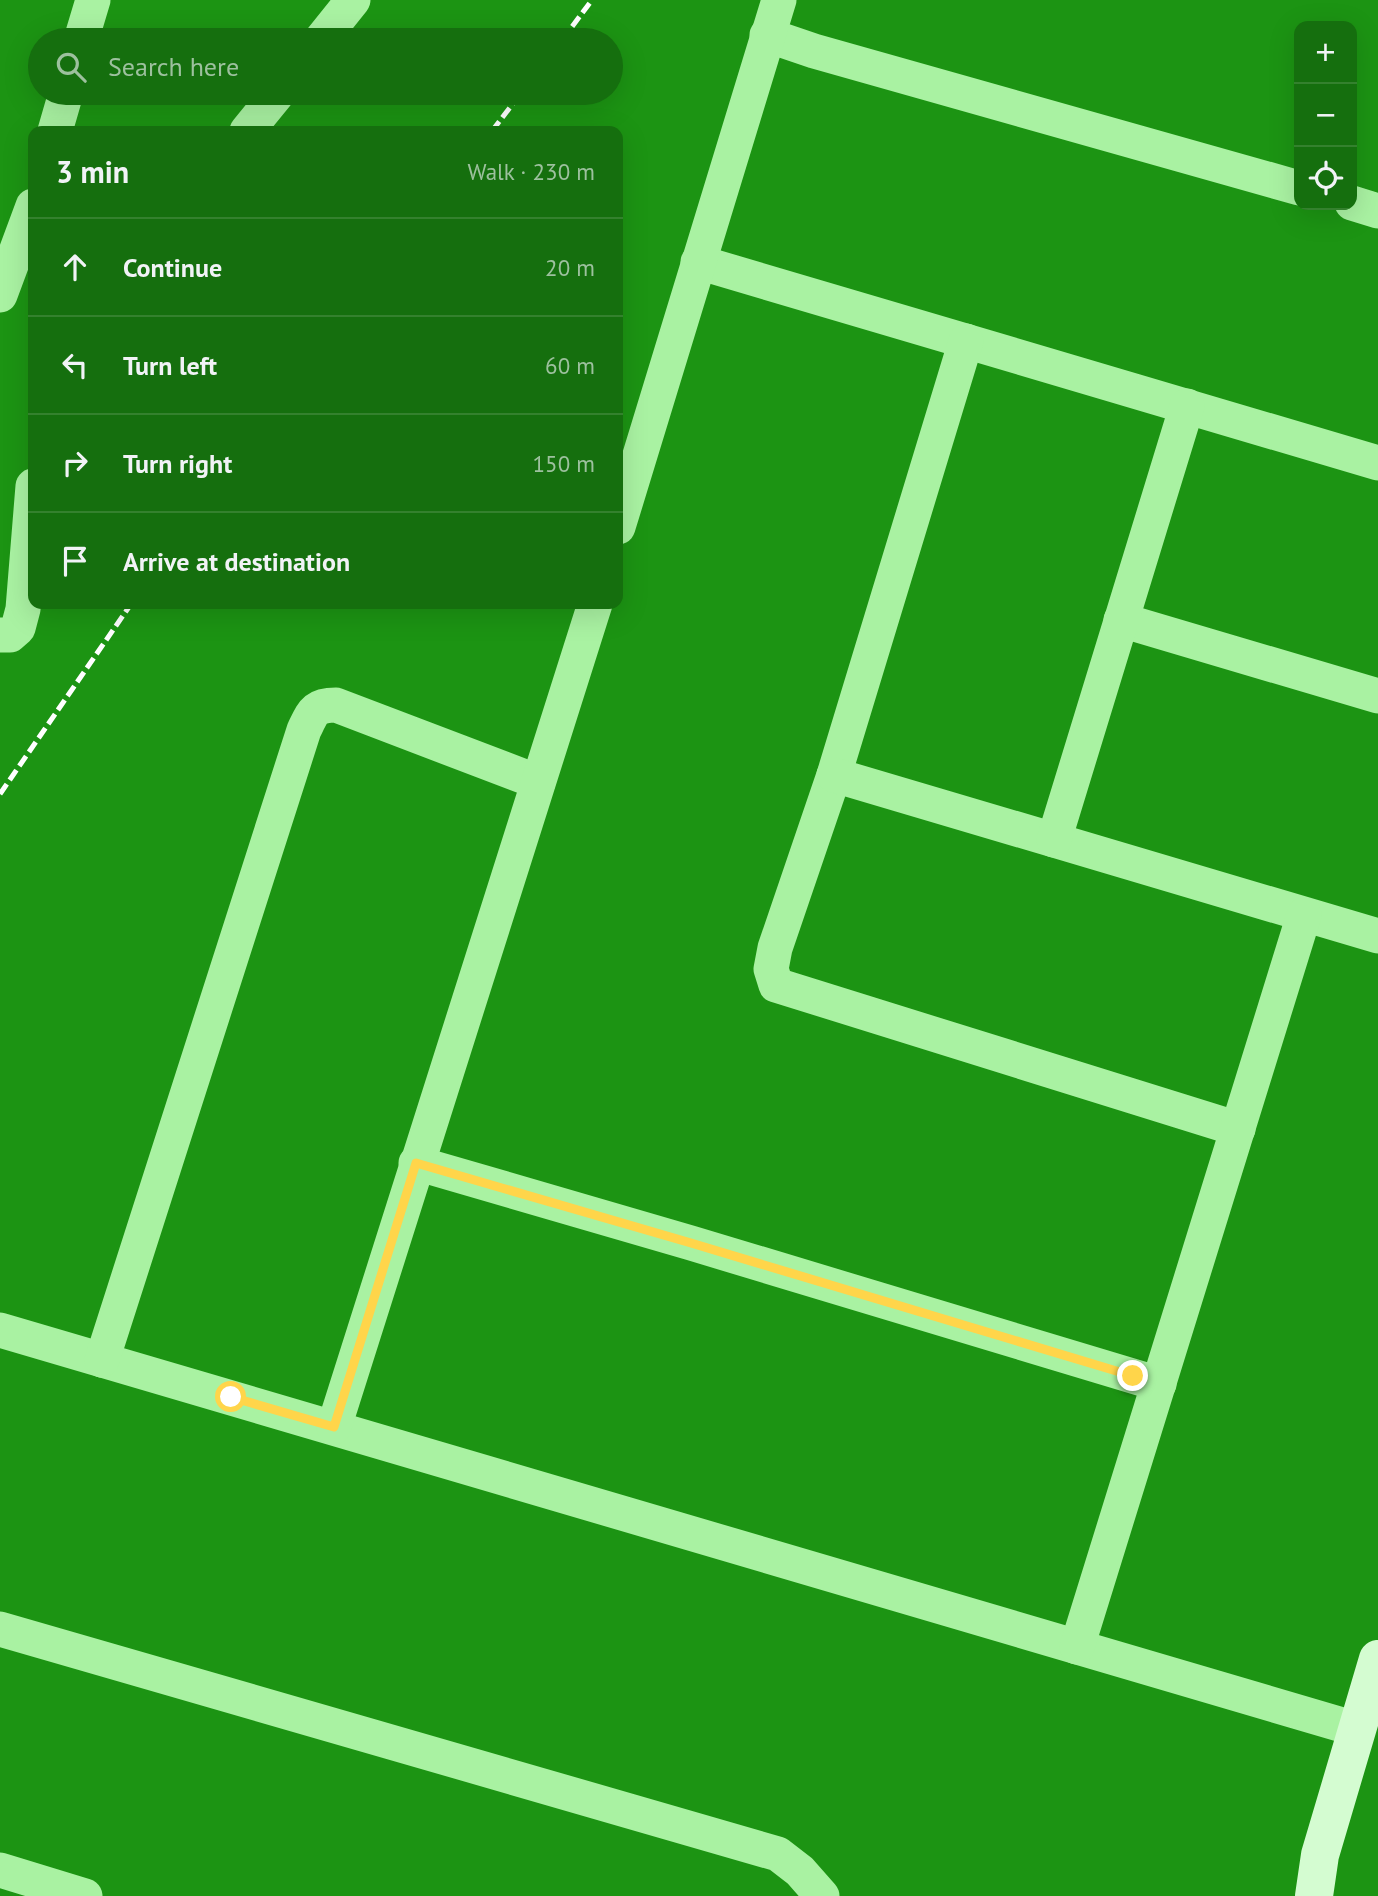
<!DOCTYPE html>
<html lang="en">
<head>
<meta charset="utf-8">
<style>
	body { margin:0; font-family:"PT Sans",sans-serif; background:#1e7417; color:#f1f3f6 }
	.controls { position:absolute; right:21px; top:21px; display:grid; overflow:hidden; border-radius:14px; box-shadow:0 7px 28px #0002 }
	.controls button { width:63px; height:63px; display:grid; place-items:center; padding:0; border:0; border-bottom:2px solid #34812e; background:#156f0e; color:#f1f3f6; font:35px sans-serif }
	.stop { position:absolute; width:21px; height:21px; margin:-16px; border:5px solid #ffd54a; border-radius:50%; background:#fff }
	.stop.end { background:#ffd54a; border-color:#fff; box-shadow:0 2px 7px #0008 }
	.list { margin:0; padding:0; list-style:none }
	h2 { display:flex; justify-content:space-between; align-items:center; height:91px; margin:0; padding:0 28px; font-size:30px }
	h2 small { font-size:23px; font-weight:400; color:#9dc19e }
	.list li { display:grid; grid-template-columns:46px 1fr auto; gap:21px; align-items:center; box-sizing:border-box; height:98px; padding:0 28px; border-top:2px solid #34812e }
	.list b { display:block; font-size:26px; white-space:nowrap }
	.list em { font-size:23px; font-style:normal; color:#9dc19e }
	.icon { flex:none; width:38px; height:38px; fill:none; stroke:currentColor; stroke-width:2; stroke-linecap:round; stroke-linejoin:round }
	.map { position:relative; flex:none; width:1378px; height:1896px; overflow:hidden }
	.search { position:absolute; background:#156f0e; box-shadow:0 7px 28px #0002; left:28px; top:28px; width:595px; height:77px; display:flex; align-items:center; gap:18px; box-sizing:border-box; padding:0 24px; border-radius:38px; color:#9dc19e; font-size:26px }
	.panel { position:absolute; background:#156f0e; box-shadow:0 7px 28px #0002; left:28px; top:126px; width:595px; height:483px; border-radius:14px }
	.map>svg:first-child { display:block }
	.lines { fill:none; stroke-linecap:round; stroke-linejoin:round }
	.street { stroke:#a9f2a2; stroke-width:35 }
	.secondary { stroke:#d4fcd1; stroke-width:38 }
	.rail { stroke:#fff; stroke-width:5; stroke-dasharray:12 5; stroke-linecap:butt }
	.route { stroke:#ffd54a; stroke-width:9 }
</style>
</head>
<body>
<div class="map">
<svg width="1378" height="1896" viewBox="0 0 1378 1896">
	<rect width="100%" height="100%" fill="#1c9413"/>
	<g class="lines">
		<g class="street">
			<polyline points="767,35 814,51 1299,188"/>
			<polyline points="81,40 93,0"/>
			<polyline points="321,40 353,0"/>
			<polyline points="55,131 66,93"/>
			<polyline points="247,131 278,93"/>
			<polyline points="1352,203 1378,211"/>
			<polyline points="698,262 1378,463"/>
			<polyline points="0,295 33,206"/>
			<polyline points="966,341 834,775 775,948 771,969 776,985 1238,1129"/>
			<polyline points="618,527 779,0"/>
			<polyline points="1121,620 1378,696"/>
			<polyline points="0,635 10,635 18,628 23,609 33,486"/>
			<polyline points="834,775 1378,936"/>
			<polyline points="1054,840 1187,406"/>
			<polyline points="416,1163 691,1243 1159,1384"/>
			<polyline points="0,1330 1356,1729"/>
			<path d="M102,1360L304,730C313,712 314,705 336,705L538,782"/>
			<polyline points="334,1427 595,604"/>
			<polyline points="0,1629 778,1854 800,1871 822,1896"/>
			<polyline points="1077,1647 1304,915"/>
			<polyline points="0,1870 85,1896"/>
		</g>
		<polyline class="secondary" points="1314,1896 1320,1855 1378,1659"/>
		<g class="rail">
			<polyline points="562,40 592,0"/>
			<polyline points="492,131 521,93"/>
			<polyline points="0,794 131,604"/>
		</g>
	</g>
	<g class="lines">
		<polyline class="route" points="231,1397 334,1427 416,1163 691,1243 1133,1376"/>
	</g>
</svg>
<div class="controls">
<button>+</button>
<button>−</button>
<button><svg class="icon" aria-label="locate" viewBox="0 0 24 24"><circle cx="12" cy="12" r="6"/><path d="M12 2v4M12 18v4M2 12h4M18 12h4"/></svg></button>
</div>
<div class="stop" style="left:231px;top:1397px"></div>
<div class="stop end" style="left:1133px;top:1376px"></div>
<div class="search"><svg class="icon" aria-label="search" viewBox="0 0 24 24"><circle cx="10" cy="10" r="6"/><path d="M15 15l6 6"/></svg>Search here</div>
<section class="panel">
<h2>3 min<small>Walk · 230 m</small></h2>
<ul class="list">
<li><svg class="icon" aria-label="ahead" viewBox="0 0 24 24"><path d="M12 20V5M6 11l6-6 6 6"/></svg><div><b>Continue</b></div><em>20 m</em></li>
<li><svg class="icon" aria-label="left" viewBox="0 0 24 24"><path d="M17 20v-9H6M10 6l-5 5 5 5"/></svg><div><b>Turn left</b></div><em>60 m</em></li>
<li><svg class="icon" aria-label="right" viewBox="0 0 24 24"><path d="M7 20v-9h11M14 6l5 5-5 5"/></svg><div><b>Turn right</b></div><em>150 m</em></li>
<li><svg class="icon" aria-label="arrive" viewBox="0 0 24 24"><path d="M6 21V4h12l-3 4 3 4H6"/></svg><div><b>Arrive at destination</b></div></li>
</ul>
</section>
</div>
</body>
</html>
